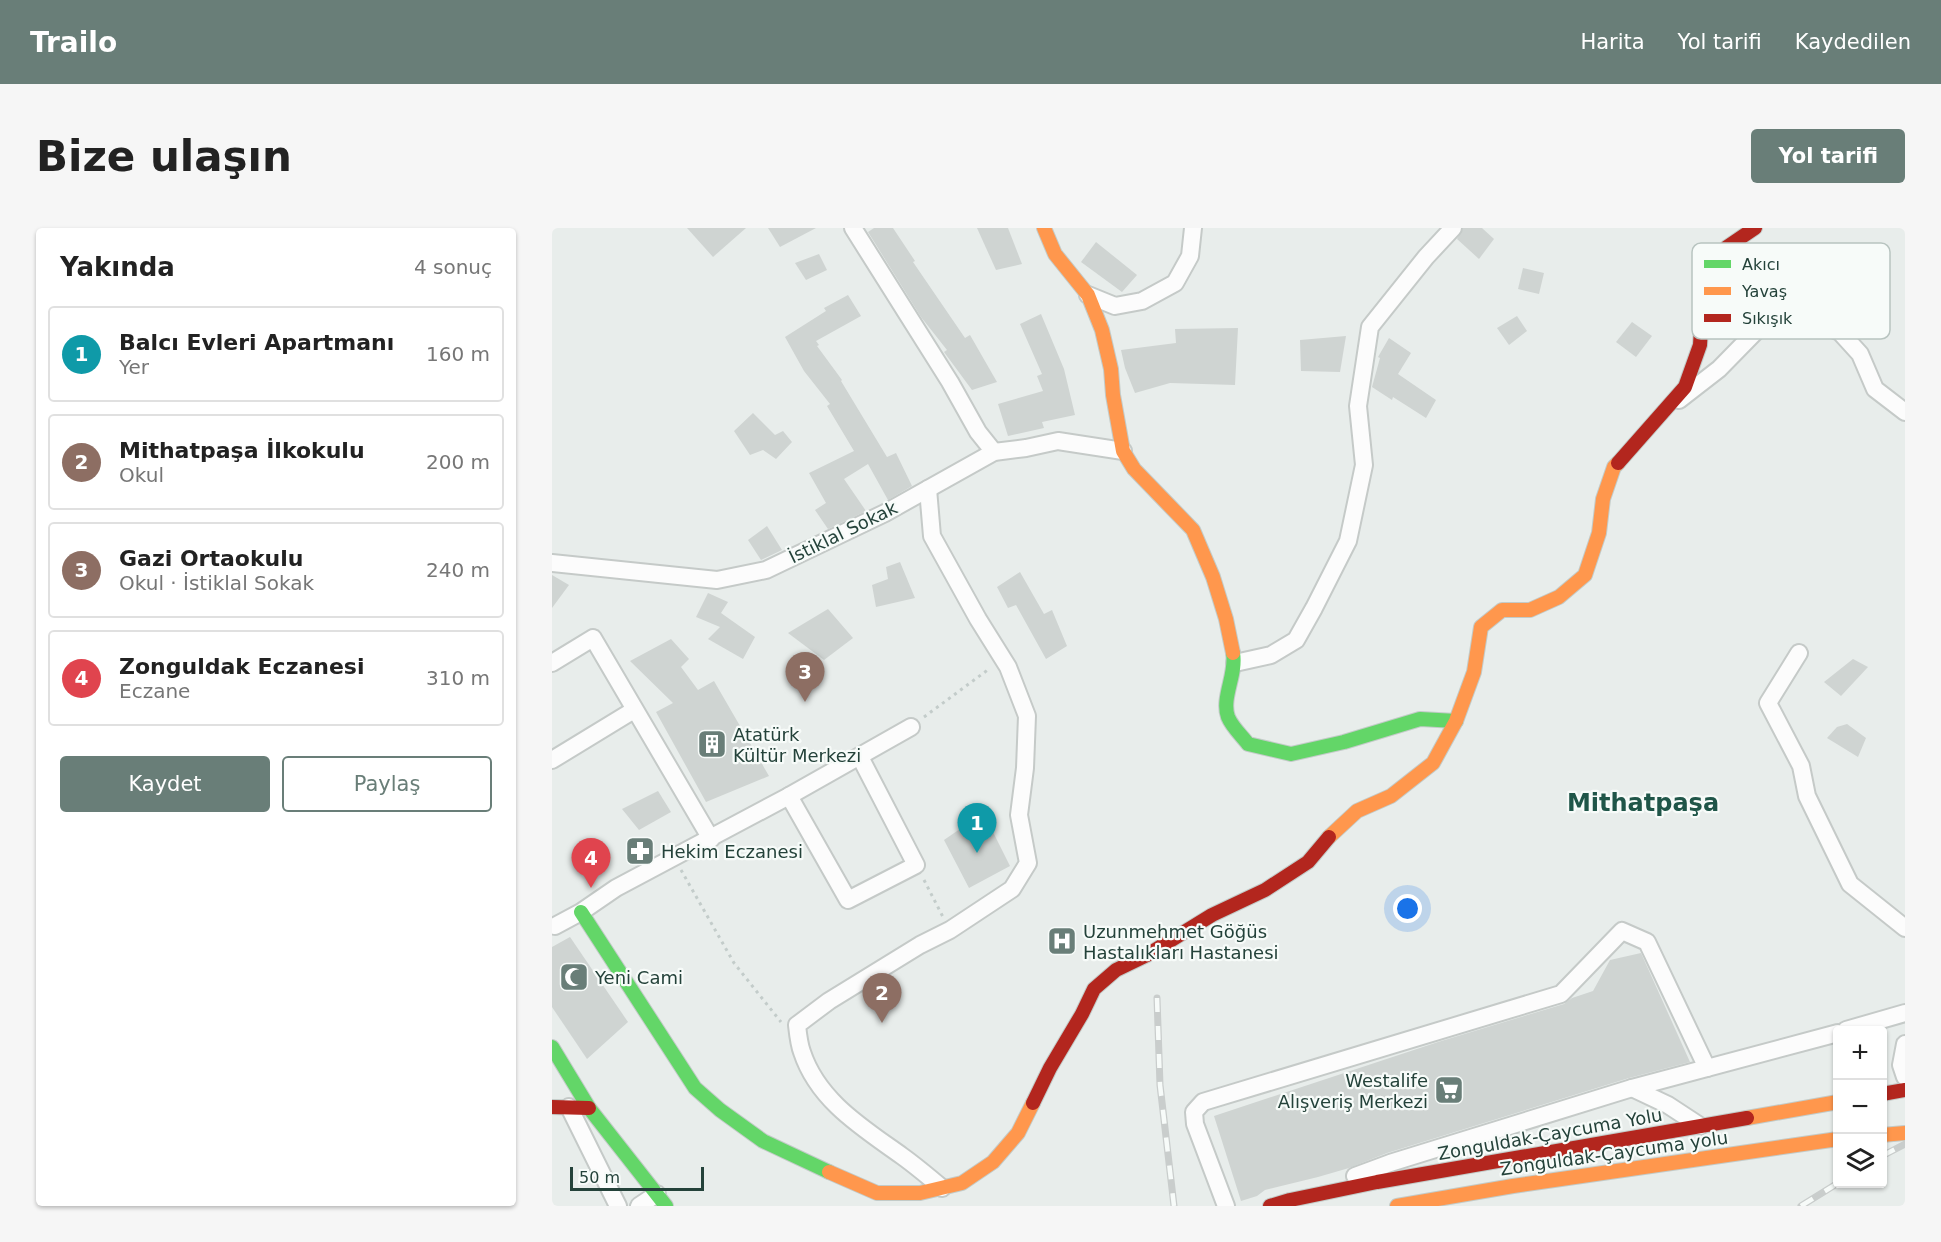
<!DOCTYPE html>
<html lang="tr">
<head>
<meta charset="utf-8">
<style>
	body { margin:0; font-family:"DejaVu Sans",sans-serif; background:#f6f6f6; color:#222 }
	.controls { position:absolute; right:18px; bottom:18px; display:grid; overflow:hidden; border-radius:6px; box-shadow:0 2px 4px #0004 }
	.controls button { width:54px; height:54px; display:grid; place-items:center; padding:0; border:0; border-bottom:2px solid #e0e0e0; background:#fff; color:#222; font:30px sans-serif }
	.scale { position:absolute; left:18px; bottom:15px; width:134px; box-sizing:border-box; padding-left:6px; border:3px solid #24423a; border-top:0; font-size:16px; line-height:21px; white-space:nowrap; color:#24423a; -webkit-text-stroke:4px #f7fbf9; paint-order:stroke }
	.you { position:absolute; left:856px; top:681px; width:21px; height:21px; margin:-15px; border:4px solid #fff; border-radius:50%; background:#1a73e8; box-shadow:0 0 0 9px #1a73e833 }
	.badge { display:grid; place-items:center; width:39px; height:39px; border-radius:50%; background:#697e78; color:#fff; font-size:20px; font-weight:700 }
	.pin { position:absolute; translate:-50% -50px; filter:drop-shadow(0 2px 3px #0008) }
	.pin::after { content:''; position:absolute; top:32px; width:21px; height:18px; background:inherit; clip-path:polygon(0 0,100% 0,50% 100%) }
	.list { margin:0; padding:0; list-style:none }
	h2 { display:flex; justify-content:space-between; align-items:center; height:78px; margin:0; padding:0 24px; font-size:26px }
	h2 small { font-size:20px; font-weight:400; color:#767676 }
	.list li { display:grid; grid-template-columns:39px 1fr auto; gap:18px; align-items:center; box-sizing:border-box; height:96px; margin:0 12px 12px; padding:0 12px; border:2px solid #e0e0e0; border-radius:6px }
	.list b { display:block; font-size:22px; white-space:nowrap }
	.list p { margin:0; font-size:20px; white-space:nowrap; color:#767676 }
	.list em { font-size:20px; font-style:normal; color:#767676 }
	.actions { display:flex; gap:12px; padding:18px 24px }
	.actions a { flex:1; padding:14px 0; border:2px solid #697e78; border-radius:6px; text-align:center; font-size:21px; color:#697e78 }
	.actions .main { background:#697e78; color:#fff }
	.icon { flex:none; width:33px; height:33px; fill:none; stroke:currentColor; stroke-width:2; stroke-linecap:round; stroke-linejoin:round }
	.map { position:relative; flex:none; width:1353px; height:978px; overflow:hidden; border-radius:6px }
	header { display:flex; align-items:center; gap:36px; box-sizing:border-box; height:84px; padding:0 30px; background:#697e78; color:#fff }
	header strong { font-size:28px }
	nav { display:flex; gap:33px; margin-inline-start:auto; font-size:21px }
	.intro { display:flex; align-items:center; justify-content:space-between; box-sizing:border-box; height:144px; padding:0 36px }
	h1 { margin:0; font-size:42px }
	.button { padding:15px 27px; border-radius:6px; background:#697e78; color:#fff; font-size:21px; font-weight:700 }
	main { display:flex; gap:36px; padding:0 36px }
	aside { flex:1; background:#fff; border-radius:6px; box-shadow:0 2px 4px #0004 }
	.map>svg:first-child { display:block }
	.building { fill:#cfd4d2 }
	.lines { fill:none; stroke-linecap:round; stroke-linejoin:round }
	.street-casing { stroke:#c5cac8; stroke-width:20 }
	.fast-casing { stroke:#c3cbc8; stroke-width:16 }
	.slow-casing { stroke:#c3cbc8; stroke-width:16 }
	.jam-casing { stroke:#c3cbc8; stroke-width:16 }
	.path { stroke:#c3ccca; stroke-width:3; stroke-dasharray:3 4.5; stroke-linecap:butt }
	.street { stroke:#fcfcfc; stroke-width:16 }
	.fast { stroke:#63d668; stroke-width:14 }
	.slow { stroke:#ff974d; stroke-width:14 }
	.jam { stroke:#b3261e; stroke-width:14 }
	.rail-casing { stroke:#c9cdcc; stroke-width:7 }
	.rail { stroke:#f7fbf9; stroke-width:4.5; stroke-dasharray:14; stroke-linecap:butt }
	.labels { text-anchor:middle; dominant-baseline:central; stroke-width:4.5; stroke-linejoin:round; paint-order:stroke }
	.street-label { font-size:18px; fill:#24423a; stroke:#f7fbf9 }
	.poi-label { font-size:18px; fill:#24423a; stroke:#f7fbf9; text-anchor:start }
	.district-label { font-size:24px; font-weight:bold; fill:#1f5548; stroke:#f7fbf9 }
	.key { fill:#f7fbf9; stroke:#b8c4c0; stroke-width:1.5 }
	.key-label { font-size:16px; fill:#24423a }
</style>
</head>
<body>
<header>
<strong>Trailo</strong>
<nav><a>Harita</a><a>Yol tarifi</a><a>Kaydedilen</a></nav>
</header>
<div class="intro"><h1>Bize ulaşın</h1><a class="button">Yol tarifi</a></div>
<main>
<aside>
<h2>Yakında<small>4 sonuç</small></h2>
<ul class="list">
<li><span class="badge" style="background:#0f9aa8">1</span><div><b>Balcı Evleri Apartmanı</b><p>Yer</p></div><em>160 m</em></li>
<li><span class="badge" style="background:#8d6e63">2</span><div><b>Mithatpaşa İlkokulu</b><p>Okul</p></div><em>200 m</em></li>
<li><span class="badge" style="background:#8d6e63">3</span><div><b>Gazi Ortaokulu</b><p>Okul · İstiklal Sokak</p></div><em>240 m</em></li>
<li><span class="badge" style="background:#e0444e">4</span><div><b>Zonguldak Eczanesi</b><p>Eczane</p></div><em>310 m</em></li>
</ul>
<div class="actions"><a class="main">Kaydet</a><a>Paylaş</a></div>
</aside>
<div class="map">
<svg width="1353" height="978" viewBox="0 0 1353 978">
	<rect width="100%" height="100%" fill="#e8edeb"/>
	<g class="building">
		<polygon points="135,0 194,0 161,29"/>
		<polygon points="216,0 264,0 228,19"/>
		<polygon points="322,0 341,0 363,33 361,34 413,110 418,107 445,154 420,162 392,124 395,122 369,89 316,4"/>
		<polygon points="425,0 456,0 470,36 444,42"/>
		<polygon points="911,0 930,0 942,11 927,31 905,11"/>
		<polygon points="544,14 585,47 570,64 529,34"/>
		<polygon points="267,26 275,42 254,52 243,35"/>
		<polygon points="971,40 992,45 987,66 966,61"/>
		<polygon points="296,67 309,88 264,113 267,117 265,118 290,152 289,153 335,229 344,225 360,258 336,272 316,236 292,251 314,283 276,301 263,282 274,275 257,245 302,223 275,178 278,176 252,143 233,109 274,83 272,80"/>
		<polygon points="489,86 512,141 523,187 490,194 492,200 456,208 446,176 491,163 485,148 490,146 468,96"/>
		<polygon points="965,88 975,103 957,117 945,100"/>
		<polygon points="1080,94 1100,108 1084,129 1064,114"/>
		<polygon points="686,100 683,157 618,155 583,165 573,140 569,122 624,115 623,101"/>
		<polygon points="794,108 788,144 749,143 748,112"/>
		<polygon points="837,110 859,125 846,146 884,172 874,190 841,169 840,172 820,159 828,130 826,129"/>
		<polygon points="201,185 223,207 231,203 240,214 224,231 211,222 198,227 182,203"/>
		<polygon points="215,298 230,322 209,332 196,312"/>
		<polygon points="348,334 363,370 324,379 320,357 336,351 334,339"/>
		<polygon points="468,344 492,386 500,382 515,418 494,431 464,377 456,380 445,359"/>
		<polygon points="0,347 17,357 0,380"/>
		<polygon points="156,365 176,374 169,385 203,409 191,431 156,411 168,399 144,389"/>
		<polygon points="276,381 301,410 272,432 236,405"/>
		<polygon points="119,411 137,431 129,439 146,462 162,453 217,548 154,574 104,484 121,475 78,433"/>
		<polygon points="1301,431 1316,439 1289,468 1272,454"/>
		<polygon points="1295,496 1314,510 1306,529 1275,510 1285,499"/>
		<polygon points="106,563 119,584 87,602 70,581"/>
		<polygon points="421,592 426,603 438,598 458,638 417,660 392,612"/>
		<polygon points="18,709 76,794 35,831 0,779 0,719"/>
		<polygon points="1089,725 1138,834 1077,850 835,925 797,940 766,949 713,962 705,968 689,973 662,888 886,814 1012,776 1020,770 1041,763 1058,732"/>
	</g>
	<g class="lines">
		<g class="street-casing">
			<g id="street">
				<polyline points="301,0 398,154 426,204 442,224"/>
				<polyline points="536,67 563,78 590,73 623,55 638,28 641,0"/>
				<polyline points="1127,172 1167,141 1213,94 1233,88 1258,92 1288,104 1308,126 1323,161 1353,184"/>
				<path d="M376,261L380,308L426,391L456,439L475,488L473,540L467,587L476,635L460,661L398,702L368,717L277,773L245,797C246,806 247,816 250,824C266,873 311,900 350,928C364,938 377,949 390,960"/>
				<polyline points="0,335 165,352 214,342 333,285 442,224 474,220 506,213 571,223"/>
				<polyline points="1247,425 1216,475 1249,538 1255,568 1298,656 1353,700"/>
				<polyline points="0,435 41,410 159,611"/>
				<polyline points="683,435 719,427 744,412 762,380 796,313 812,237 806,178 818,99 874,29 901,0"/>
				<polyline points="0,532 82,482"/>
				<polyline points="237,568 296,672 364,637 308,529"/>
				<polyline points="3,698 29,684 64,660 237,568 359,499"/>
				<polyline points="1294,802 1353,785"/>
				<polyline points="1353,816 1349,837 1353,849"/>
				<polyline points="1080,860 1116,877 1148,898"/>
				<polyline points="17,879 66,978"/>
				<polyline points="803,948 838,935 1080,860 1286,805"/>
				<polyline points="87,978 105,966"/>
				<polyline points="674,978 643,896 642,884 651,874 1009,766 1070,703 1095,714 1155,840"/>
			</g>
		</g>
		<g class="fast-casing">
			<g id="fast">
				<path d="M681,425C685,446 669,470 676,489C680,499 690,508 696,516L739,526L792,514L868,491L904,493"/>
				<polyline points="29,684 143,860 168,882 211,913 277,944"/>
				<polyline points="0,819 37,880 114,978"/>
			</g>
		</g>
		<g class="slow-casing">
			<g id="slow">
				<polyline points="492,0 503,26 536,67 550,102 559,141 561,167 571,223 582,241 641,302 661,349 674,391 681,425"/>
				<polyline points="777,609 805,583 839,568 881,535 904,493 922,444 929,399 950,382 978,382 1007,369 1033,347 1047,305 1051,271 1062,239 1066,235"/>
				<polyline points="1195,890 1286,874"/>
				<polyline points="1330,907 1353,905"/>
				<polyline points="277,944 325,965 368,965 410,955 441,934 466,905 481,875"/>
				<polyline points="845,978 961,958 1286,911"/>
			</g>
		</g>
		<g class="jam-casing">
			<g id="jam">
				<polyline points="1066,235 1133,159 1148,117 1151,67 1160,41 1175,19 1203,0"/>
				<polyline points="1330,866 1353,862"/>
				<polyline points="481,875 498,840 530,786 542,761 564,742 595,727 660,687 713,662 756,634 777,609"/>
				<polyline points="0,879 37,880"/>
				<polyline points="718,978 738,972 825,954 1195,890"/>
			</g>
		</g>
		<g class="path">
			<polyline points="372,489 437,441"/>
			<polyline points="129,642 182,735 229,794"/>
			<polyline points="372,652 391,689"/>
		</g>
		<use href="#street" class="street"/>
		<use href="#fast" class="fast"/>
		<use href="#slow" class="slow"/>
		<use href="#jam" class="jam"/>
		<g class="rail-casing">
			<g id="rail">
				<polyline points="605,770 608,857 622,978"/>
				<polyline points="1330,928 1353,916"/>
				<polyline points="1249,978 1286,955"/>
			</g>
		</g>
		<use href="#rail" class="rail"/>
	</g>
	<defs>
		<g id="building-square" transform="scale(1.5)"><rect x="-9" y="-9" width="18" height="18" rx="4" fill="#697e78" stroke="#f7fbf9"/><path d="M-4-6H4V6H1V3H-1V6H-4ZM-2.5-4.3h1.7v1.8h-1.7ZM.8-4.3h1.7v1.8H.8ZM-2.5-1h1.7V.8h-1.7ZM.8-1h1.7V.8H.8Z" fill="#fff"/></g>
		<g id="pharmacy-square" transform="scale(1.5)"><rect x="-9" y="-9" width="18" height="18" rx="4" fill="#697e78" stroke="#f7fbf9"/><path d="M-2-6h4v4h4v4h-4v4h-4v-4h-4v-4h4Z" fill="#fff"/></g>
		<g id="hospital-square" transform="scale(1.5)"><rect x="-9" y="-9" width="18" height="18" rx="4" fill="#697e78" stroke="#f7fbf9"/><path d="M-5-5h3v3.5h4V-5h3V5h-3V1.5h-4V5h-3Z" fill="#fff"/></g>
		<g id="mosque-square" transform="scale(1.5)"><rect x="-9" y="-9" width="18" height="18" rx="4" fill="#697e78" stroke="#f7fbf9"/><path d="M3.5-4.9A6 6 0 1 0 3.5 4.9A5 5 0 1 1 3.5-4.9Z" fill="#fff"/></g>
		<g id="supermarket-square" transform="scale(1.5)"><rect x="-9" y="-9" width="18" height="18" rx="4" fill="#697e78" stroke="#f7fbf9"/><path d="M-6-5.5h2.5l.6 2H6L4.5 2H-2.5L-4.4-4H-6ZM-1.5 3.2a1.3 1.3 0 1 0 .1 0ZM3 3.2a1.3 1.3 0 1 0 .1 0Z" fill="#fff"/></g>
	</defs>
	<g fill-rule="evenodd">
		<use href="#building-square" x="160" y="516"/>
		<use href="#pharmacy-square" x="88" y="623"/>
		<use href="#hospital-square" x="510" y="713"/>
		<use href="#mosque-square" x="22" y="749"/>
		<use href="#supermarket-square" x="897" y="862"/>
	</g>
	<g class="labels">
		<g class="street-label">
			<text transform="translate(291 304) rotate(-26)">İstiklal Sokak</text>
			<text transform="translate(998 906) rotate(-10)">Zonguldak-Çaycuma Yolu</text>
			<text transform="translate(1062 925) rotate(-8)">Zonguldak-Çaycuma yolu</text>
		</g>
		<g class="poi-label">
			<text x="181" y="506">Atatürk<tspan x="181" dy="21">Kültür Merkezi</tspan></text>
			<text x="109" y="623">Hekim Eczanesi</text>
			<text x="531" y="703">Uzunmehmet Göğüs<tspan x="531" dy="21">Hastalıkları Hastanesi</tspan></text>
			<text x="43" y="749">Yeni Cami</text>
			<text x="876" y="852" text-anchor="end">Westalife<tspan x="876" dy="21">Alışveriş Merkezi</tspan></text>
		</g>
		<g class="district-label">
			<text x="1091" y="575">Mithatpaşa</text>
		</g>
	</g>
	<rect x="1140" y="15" width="198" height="96" rx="9" class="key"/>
	<rect x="1152" y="32" width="27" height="8" fill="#63d668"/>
	<rect x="1152" y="59" width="27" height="8" fill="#ff974d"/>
	<rect x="1152" y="86" width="27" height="8" fill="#b3261e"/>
	<g class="key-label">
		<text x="1190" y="42">Akıcı</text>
		<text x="1190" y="69">Yavaş</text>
		<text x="1190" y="96">Sıkışık</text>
	</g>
</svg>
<div class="controls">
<button>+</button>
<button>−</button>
<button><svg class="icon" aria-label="layers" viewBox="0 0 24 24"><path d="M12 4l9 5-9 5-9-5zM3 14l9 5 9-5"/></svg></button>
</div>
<div class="scale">50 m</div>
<div class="you"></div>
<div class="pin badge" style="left:425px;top:625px;background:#0f9aa8">1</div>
<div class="pin badge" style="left:330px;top:795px;background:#8d6e63">2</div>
<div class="pin badge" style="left:253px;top:474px;background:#8d6e63">3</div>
<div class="pin badge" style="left:39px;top:660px;background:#e0444e">4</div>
</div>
</main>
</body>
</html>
